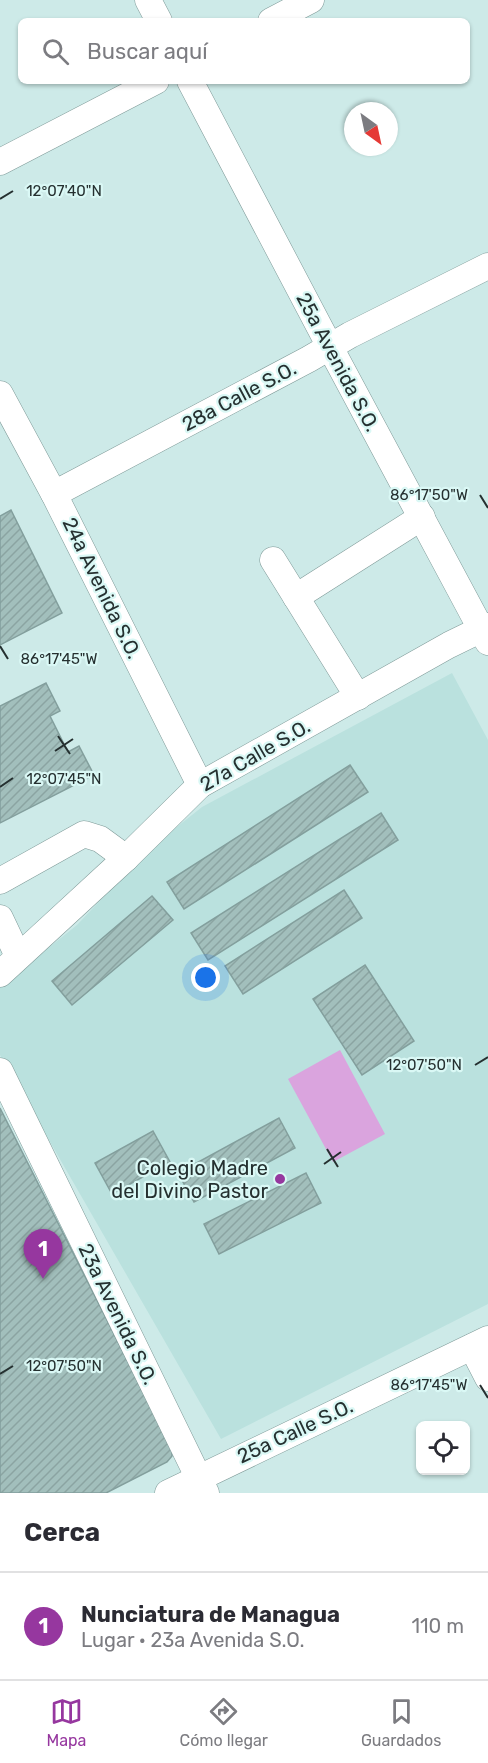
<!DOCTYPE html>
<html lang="es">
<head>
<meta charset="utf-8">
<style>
	body { margin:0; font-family:Rubik,sans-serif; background:#f2f2f3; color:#2b2b33 }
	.controls { position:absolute; right:18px; bottom:18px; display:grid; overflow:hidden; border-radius:9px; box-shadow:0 2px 4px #0004 }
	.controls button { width:54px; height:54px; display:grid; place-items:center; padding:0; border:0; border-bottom:2px solid #e1e1e2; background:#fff; color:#2b2b33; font:30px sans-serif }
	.compass { position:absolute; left:344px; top:102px; width:54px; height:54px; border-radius:50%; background:#fff; box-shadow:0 2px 4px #0004; rotate:147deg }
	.you { position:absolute; left:206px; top:978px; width:21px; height:21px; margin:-15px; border:4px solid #fff; border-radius:50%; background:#1a73e8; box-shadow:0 0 0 9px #1a73e833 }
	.badge { display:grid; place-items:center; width:39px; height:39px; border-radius:50%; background:#96379f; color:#fff; font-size:20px; font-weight:700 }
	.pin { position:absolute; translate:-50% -50px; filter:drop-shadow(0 2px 3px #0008) }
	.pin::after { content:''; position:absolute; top:32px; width:21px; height:18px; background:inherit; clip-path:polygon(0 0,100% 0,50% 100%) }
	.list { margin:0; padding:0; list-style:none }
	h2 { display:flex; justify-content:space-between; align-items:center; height:78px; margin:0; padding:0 24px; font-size:26px }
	h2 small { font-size:20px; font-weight:400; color:#7c7c81 }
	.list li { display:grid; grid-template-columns:39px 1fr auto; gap:18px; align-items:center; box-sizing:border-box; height:108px; padding:0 24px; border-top:2px solid #e1e1e2 }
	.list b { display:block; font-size:22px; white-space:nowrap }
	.list p { margin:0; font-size:20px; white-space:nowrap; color:#7c7c81 }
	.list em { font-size:20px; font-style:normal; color:#7c7c81 }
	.icon { flex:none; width:33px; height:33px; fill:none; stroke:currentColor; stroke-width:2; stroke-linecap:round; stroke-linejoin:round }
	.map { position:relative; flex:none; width:488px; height:1493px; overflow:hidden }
	.search { position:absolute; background:#fff; box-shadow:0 2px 4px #0004; left:18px; right:18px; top:18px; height:66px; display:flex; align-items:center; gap:15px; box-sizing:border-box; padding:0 21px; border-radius:9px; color:#7c7c81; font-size:22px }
	.sheet { height:186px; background:#fff }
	nav { display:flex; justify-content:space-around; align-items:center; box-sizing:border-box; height:84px; border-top:2px solid #e1e1e2; background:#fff; font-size:16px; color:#7c7c81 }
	nav a { display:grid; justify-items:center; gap:3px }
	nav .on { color:#96379f }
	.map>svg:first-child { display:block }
	.built { fill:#bae1de }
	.grass { fill:#daa4de }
	.building { fill:url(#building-hatch); stroke:#839f9d; stroke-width:1.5 }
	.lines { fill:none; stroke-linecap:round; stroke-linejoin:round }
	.minor-casing { stroke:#7f9a98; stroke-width:27 }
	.minor { stroke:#fff; stroke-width:26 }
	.ticks { fill:none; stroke:#253030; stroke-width:2 }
	.poi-dot { fill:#96379f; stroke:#daf8f5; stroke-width:2 }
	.labels { text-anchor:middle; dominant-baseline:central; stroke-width:4.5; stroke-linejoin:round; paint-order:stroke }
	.street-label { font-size:20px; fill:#253030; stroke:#daf8f5 }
	.poi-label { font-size:20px; fill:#253030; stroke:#daf8f5; text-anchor:end }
	.ticks-label { font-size:15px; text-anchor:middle; fill:#253030; stroke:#daf8f5; stroke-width:4.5; stroke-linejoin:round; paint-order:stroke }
</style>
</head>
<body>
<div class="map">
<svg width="488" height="1493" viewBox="0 0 488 1493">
	<defs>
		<pattern id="building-hatch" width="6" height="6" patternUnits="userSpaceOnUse" patternTransform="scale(1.5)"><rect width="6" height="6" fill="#a2bfbc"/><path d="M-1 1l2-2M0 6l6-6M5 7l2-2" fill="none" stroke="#8ba4a2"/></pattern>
	</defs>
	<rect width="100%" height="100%" fill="#cdeae8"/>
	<polygon class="built" points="452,673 488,740 488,1304 221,1439 0,1055 0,987 77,925 148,850 202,807"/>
	<polygon class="grass" points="340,1050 385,1134 333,1162 288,1079"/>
	<g class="building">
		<polygon points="11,510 62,613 0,645 0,516"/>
		<polygon points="46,683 60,711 50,716 68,752 79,746 94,775 0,823 0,706"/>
		<polygon points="350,765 368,792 184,909 167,882"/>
		<polygon points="381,813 398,840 208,960 191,933"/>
		<polygon points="344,890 362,918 243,994 225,966"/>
		<polygon points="152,896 173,920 72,1005 52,981"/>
		<polygon points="365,965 414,1041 362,1075 313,999"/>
		<polygon points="0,1108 172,1449 172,1456 167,1462 106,1493 0,1493"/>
		<polygon points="279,1118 295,1148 194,1202 178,1173"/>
		<polygon points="153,1131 170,1162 112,1194 95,1163"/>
		<polygon points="306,1173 321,1203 219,1254 204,1224"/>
	</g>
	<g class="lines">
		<g class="minor-casing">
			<g id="minor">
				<polyline points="148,0 159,21"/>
				<polyline points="271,21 311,0"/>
				<polyline points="190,81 330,347 488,642"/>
				<polyline points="0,162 156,81"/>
				<polyline points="0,394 54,494 200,785"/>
				<polyline points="54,494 309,359 350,335 488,266"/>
				<polyline points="273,560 358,697"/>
				<polyline points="296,597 422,517"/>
				<polyline points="0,881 84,834 100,839 126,858"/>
				<polyline points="0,918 18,956"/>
				<polyline points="0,974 126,858 200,785 449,645 488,626"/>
				<polyline points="0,1071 206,1493"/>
				<polyline points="472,1347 488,1378"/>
				<polyline points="168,1493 488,1339"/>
			</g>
		</g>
		<use href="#minor" class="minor"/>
	</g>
	<path class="ticks" d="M0,199L13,191M480,495L488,508M0,646L8,659M58,736L70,754M55,751L73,739M0,787L13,778M475,1065L488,1057M327,1149L338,1167M324,1164L341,1152M0,1374L13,1366M480,1385L488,1398"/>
	<circle class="poi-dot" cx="280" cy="1179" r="6"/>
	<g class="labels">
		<g class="street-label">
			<text transform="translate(338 362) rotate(62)">25a Avenida S.O.</text>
			<text transform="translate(239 396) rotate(-28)">28a Calle S.O.</text>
			<text transform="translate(102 588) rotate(64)">24a Avenida S.O.</text>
			<text transform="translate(255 755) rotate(-30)">27a Calle S.O.</text>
			<text transform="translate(118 1314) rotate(64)">23a Avenida S.O.</text>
			<text transform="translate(295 1431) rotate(-25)">25a Calle S.O.</text>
		</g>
		<g class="poi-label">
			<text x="268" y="1168">Colegio Madre<tspan x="268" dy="23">del Divino Pastor</tspan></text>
		</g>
	</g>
	<g class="ticks-label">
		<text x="64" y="196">12°07'40"N</text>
		<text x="429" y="500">86°17'50"W</text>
		<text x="59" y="664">86°17'45"W</text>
		<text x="64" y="784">12°07'45"N</text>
		<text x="424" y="1070">12°07'50"N</text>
		<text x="64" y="1371">12°07'50"N</text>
		<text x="429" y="1390">86°17'45"W</text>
	</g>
</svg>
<div class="controls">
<button><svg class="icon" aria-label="locate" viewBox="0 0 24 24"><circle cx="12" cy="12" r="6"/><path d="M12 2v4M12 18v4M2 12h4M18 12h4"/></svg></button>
</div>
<svg class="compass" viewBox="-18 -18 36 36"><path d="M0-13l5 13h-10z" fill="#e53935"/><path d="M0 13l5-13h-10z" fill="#7c7c81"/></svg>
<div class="you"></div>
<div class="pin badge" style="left:43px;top:1279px">1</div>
<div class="search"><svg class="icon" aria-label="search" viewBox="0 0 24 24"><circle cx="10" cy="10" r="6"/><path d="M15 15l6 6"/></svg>Buscar aquí</div>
</div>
<section class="sheet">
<h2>Cerca<small></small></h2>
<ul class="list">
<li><span class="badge">1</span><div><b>Nunciatura de Managua</b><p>Lugar · 23a Avenida S.O.</p></div><em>110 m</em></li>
</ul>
</section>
<nav>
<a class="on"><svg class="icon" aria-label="map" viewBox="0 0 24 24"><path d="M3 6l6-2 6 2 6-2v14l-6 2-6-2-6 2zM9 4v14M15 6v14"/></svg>Mapa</a>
<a><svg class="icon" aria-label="directions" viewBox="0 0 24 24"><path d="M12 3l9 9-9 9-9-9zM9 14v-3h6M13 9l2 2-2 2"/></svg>Cómo llegar</a>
<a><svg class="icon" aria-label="saved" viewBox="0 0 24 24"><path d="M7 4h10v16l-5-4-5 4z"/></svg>Guardados</a>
</nav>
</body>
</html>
